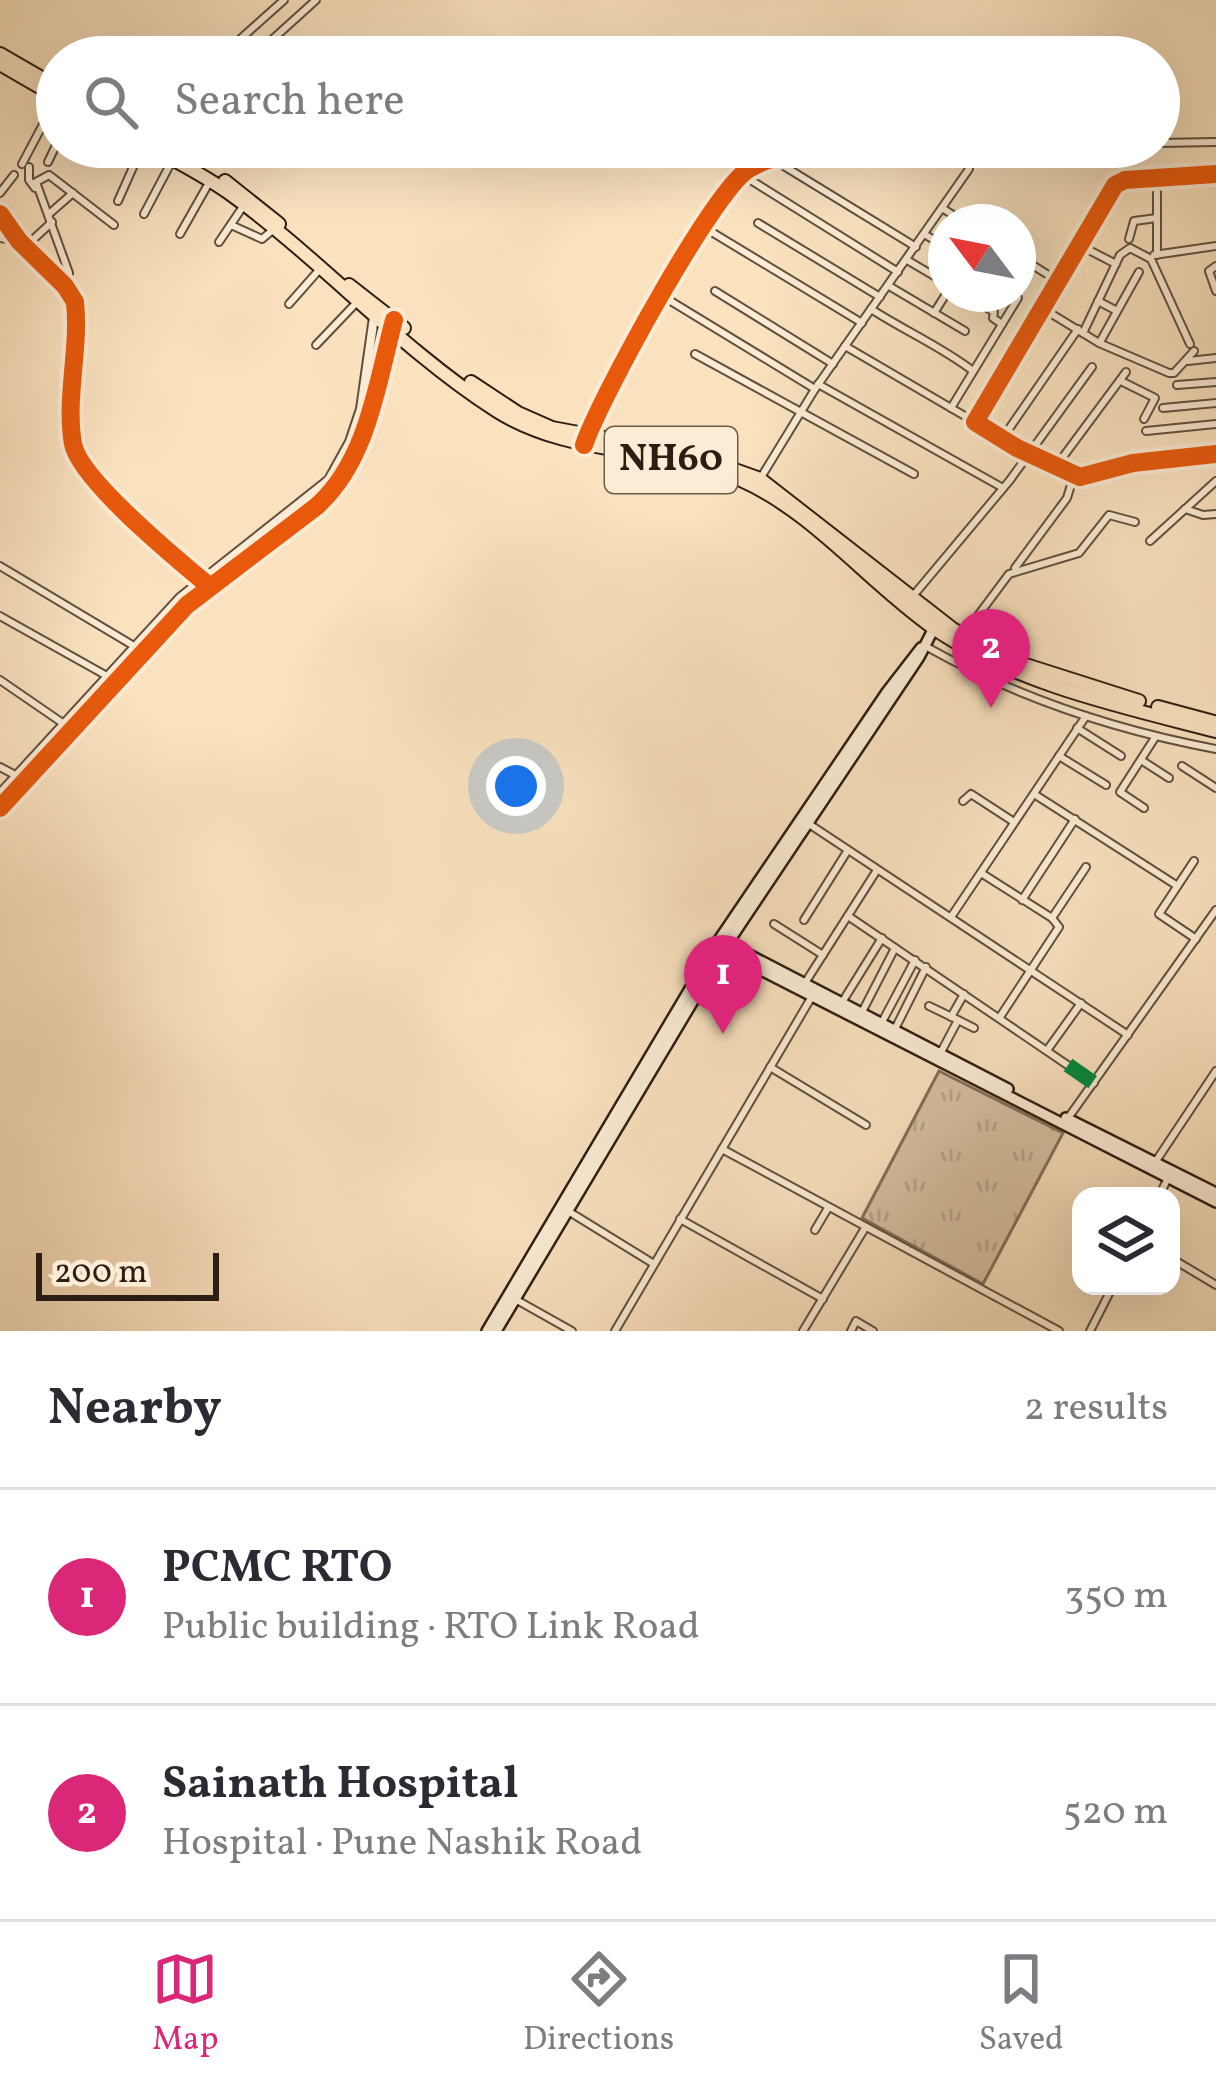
<!DOCTYPE html>
<html lang="en">
<head>
<meta charset="utf-8">
<style>
	body { margin:0; font-family:Vollkorn,serif; background:#f7f7f7; color:#2b2b33 }
	.controls { position:absolute; right:36px; bottom:36px; display:grid; overflow:hidden; border-radius:24px; box-shadow:0 12px 48px #0002 }
	.controls button { width:108px; height:108px; display:grid; place-items:center; padding:0; border:0; border-bottom:3px solid #e1e1e2; background:#fff; color:#2b2b33; font:60px sans-serif }
	.compass { position:absolute; left:928px; top:204px; width:108px; height:108px; border-radius:50%; background:#fff; box-shadow:0 12px 48px #0002; rotate:302deg }
	.scale { position:absolute; left:36px; bottom:30px; width:183px; box-sizing:border-box; padding-left:12px; border:6px solid #2c1e13; border-top:0; font-size:33px; line-height:42px; white-space:nowrap; color:#2c1e13; -webkit-text-stroke:9px #fcecd5; paint-order:stroke }
	.you { position:absolute; left:516px; top:786px; width:42px; height:42px; margin:-30px; border:9px solid #fff; border-radius:50%; background:#1a73e8; box-shadow:0 0 0 18px #1a73e833 }
	.badge { display:grid; place-items:center; width:78px; height:78px; border-radius:50%; background:#db2777; color:#fff; font-size:39px; font-weight:700 }
	.pin { position:absolute; translate:-50% -99px; filter:drop-shadow(0 3px 6px #0008) }
	.pin::after { content:''; position:absolute; top:63px; width:42px; height:36px; background:inherit; clip-path:polygon(0 0,100% 0,50% 100%) }
	.list { margin:0; padding:0; list-style:none }
	h2 { display:flex; justify-content:space-between; align-items:center; height:156px; margin:0; padding:0 48px; font-size:51px }
	h2 small { font-size:39px; font-weight:400; color:#7c7c81 }
	.list li { display:grid; grid-template-columns:78px 1fr auto; gap:36px; align-items:center; box-sizing:border-box; height:216px; padding:0 48px; border-top:3px solid #e1e1e2 }
	.list b { display:block; font-size:45px; white-space:nowrap }
	.list p { margin:0; font-size:39px; white-space:nowrap; color:#7c7c81 }
	.list em { font-size:39px; font-style:normal; color:#7c7c81 }
	.icon { flex:none; width:66px; height:66px; fill:none; stroke:currentColor; stroke-width:2; stroke-linecap:round; stroke-linejoin:round }
	.map { position:relative; flex:none; width:1216px; height:1331px; overflow:hidden }
	.search { position:absolute; background:#fff; box-shadow:0 12px 48px #0002; left:36px; right:36px; top:36px; height:132px; display:flex; align-items:center; gap:30px; box-sizing:border-box; padding:0 42px; border-radius:66px; color:#7c7c81; font-size:45px }
	.sheet { height:588px; background:#fff }
	nav { display:flex; justify-content:space-around; align-items:center; box-sizing:border-box; height:168px; border-top:3px solid #e1e1e2; background:#fff; font-size:33px; color:#7c7c81 }
	nav a { display:grid; justify-items:center; gap:6px }
	nav .on { color:#db2777 }
	.map>svg:first-child { display:block }
	.park { fill:url(#park-tufts); stroke:#82705a; stroke-width:3 }
	.lines { fill:none; stroke-linecap:round; stroke-linejoin:round }
	.minor-casing { stroke:#604f3e; stroke-width:10 }
	.tertiary-casing { stroke:#604f3e; stroke-width:12 }
	.secondary-casing { stroke:#2c1e13; stroke-width:14 }
	.trunk-casing { stroke:#2c1e13; stroke-width:16 }
	.minor { stroke:#fcecd5; stroke-width:6 }
	.tertiary { stroke:#fcecd5; stroke-width:8 }
	.secondary { stroke:#fcecd5; stroke-width:9 }
	.trunk { stroke:#fae2bf; stroke-width:12 }
	.quiet { stroke:#00873e; stroke-width:15; stroke-dasharray:30 15; stroke-linecap:butt }
	.cycleway-casing { stroke:#fcecd5; stroke-width:26 }
	.cycleway { stroke:#e8590c; stroke-width:18 }
	.labels { text-anchor:middle; dominant-baseline:central; stroke-width:9; stroke-linejoin:round; paint-order:stroke }
	.shield { fill:#fcecd5; stroke:#6a5c4d; stroke-width:3 }
	.shield-label { font-size:39px; font-weight:bold; fill:#2c1e13 }
</style>
</head>
<body>
<div class="map">
<svg width="1216" height="1331" viewBox="0 0 1216 1331">
	<defs>
		<pattern id="park-tufts" width="24" height="20" patternUnits="userSpaceOnUse" patternTransform="scale(3)"><rect width="24" height="20" fill="#d7c1a2"/><path d="M3 7l-1-3M5 7V3M7 7l1-3M15 17l-1-3M17 17v-4M19 17l1-3" fill="none" stroke="#b9a58b"/></pattern>
	</defs>
	<rect width="100%" height="100%" fill="#fae2bf"/>
	<filter id="stains"><feTurbulence type="fractalNoise" baseFrequency=".00167" numOctaves="4"/><feColorMatrix values="0 0 0 0 .2 0 0 0 0 .09 0 0 0 0 .02 0 0 0 .5 -.17"/></filter>
	<radialGradient id="worn" r=".72"><stop offset=".6" stop-color="#630" stop-opacity="0"/><stop offset="1" stop-color="#630" stop-opacity=".3"/></radialGradient>
	<polygon class="park" points="939,1071 1063,1133 983,1284 862,1218"/>
	<g class="lines">
		<g class="minor-casing">
			<g id="minor">
				<polyline points="228,57 228,50 284,0"/>
				<polyline points="253,57 316,0"/>
				<polyline points="1159,143 1216,142"/>
				<polyline points="945,147 979,151 1052,147"/>
				<polyline points="774,160 916,247"/>
				<polyline points="48,162 57,143"/>
				<polyline points="22,164 57,98"/>
				<polyline points="29,167 29,180 35,188"/>
				<polyline points="741,174 898,272"/>
				<polyline points="1216,174 1125,180 1115,185 975,422 1017,448 1080,477 1133,463 1216,454"/>
				<polyline points="0,193 14,175"/>
				<polyline points="118,201 142,147"/>
				<polyline points="942,208 964,222"/>
				<path d="M0,214L19,241L65,286L75,302C80,346 70,391 72,435C74,480 167,550 201,580"/>
				<polyline points="49,214 73,193"/>
				<polyline points="144,214 173,159"/>
				<polyline points="758,223 880,297"/>
				<polyline points="231,225 262,239 274,229"/>
				<polyline points="705,228 862,323"/>
				<polyline points="180,234 210,181"/>
				<polyline points="924,234 946,247"/>
				<polyline points="0,238 19,241"/>
				<polyline points="1129,239 1134,221 1157,218"/>
				<polyline points="219,242 244,205"/>
				<polyline points="1079,245 1116,264"/>
				<polyline points="25,247 52,222"/>
				<polyline points="1154,255 1216,246"/>
				<polyline points="1157,255 1157,178"/>
				<polyline points="1018,256 1058,281"/>
				<polyline points="907,260 946,283"/>
				<polyline points="1216,266 1209,271 1216,291"/>
				<polyline points="65,286 69,273 36,182 49,175 114,225"/>
				<polyline points="889,286 965,331"/>
				<polyline points="715,291 833,364"/>
				<polyline points="964,294 994,312 993,318 1002,324"/>
				<polyline points="664,297 815,389"/>
				<polyline points="1098,301 1117,311"/>
				<polyline points="289,304 319,270"/>
				<polyline points="1042,308 1099,343 1169,373 1174,373 1194,351"/>
				<path d="M871,309C905,331 942,347 973,371"/>
				<polyline points="934,313 946,294"/>
				<polyline points="1083,333 1120,255 1130,248 1151,259 1190,344"/>
				<polyline points="1100,342 1139,272"/>
				<polyline points="316,345 359,300"/>
				<polyline points="845,346 975,422"/>
				<polyline points="695,354 914,474"/>
				<polyline points="1188,361 1216,358"/>
				<polyline points="1121,381 1155,398 1144,419"/>
				<polyline points="818,384 1003,488"/>
				<polyline points="1177,385 1216,382"/>
				<polyline points="951,408 1018,298"/>
				<polyline points="1163,408 1216,403"/>
				<polyline points="1146,431 1216,424"/>
				<path d="M588,435C607,388 712,189 749,168C792,144 855,151 903,147"/>
				<polyline points="595,436 618,384 729,190"/>
				<polyline points="1002,439 1078,329"/>
				<polyline points="1057,465 1126,372"/>
				<polyline points="760,479 815,389 969,169"/>
				<polyline points="1185,509 1203,515 1216,514"/>
				<polyline points="1150,541 1216,481"/>
				<polyline points="0,566 139,649"/>
				<polyline points="1015,568 1067,498 1074,475"/>
				<polyline points="913,596 1010,480 1092,367"/>
				<polyline points="0,616 107,676"/>
				<polyline points="965,633 1009,574 1079,553 1109,515 1135,522"/>
				<path d="M927,647C1016,697 1115,730 1216,749"/>
				<polyline points="0,680 64,724"/>
				<polyline points="1077,728 1121,756"/>
				<polyline points="1059,756 1106,785"/>
				<polyline points="1141,760 1169,778"/>
				<polyline points="1182,766 1216,788"/>
				<polyline points="0,767 17,776"/>
				<polyline points="1034,794 1176,885"/>
				<polyline points="963,801 971,794 1014,822"/>
				<polyline points="1144,808 1120,792 1156,736"/>
				<polyline points="809,824 1128,1035"/>
				<polyline points="1194,861 1159,914 1196,939"/>
				<polyline points="981,873 1052,918 1059,927 1000,1017"/>
				<polyline points="1022,900 1075,819"/>
				<polyline points="848,916 1094,1083"/>
				<polyline points="951,917 1086,716"/>
				<polyline points="1052,918 1086,867"/>
				<polyline points="804,920 848,850"/>
				<polyline points="774,924 823,955"/>
				<polyline points="805,983 877,870"/>
				<polyline points="841,1004 882,938"/>
				<polyline points="929,1006 958,1020 940,1054"/>
				<polyline points="861,1014 895,948"/>
				<polyline points="951,1017 964,994"/>
				<polyline points="958,1020 974,1028"/>
				<polyline points="881,1024 915,960"/>
				<polyline points="894,1031 926,967"/>
				<polyline points="1048,1049 1081,1003"/>
				<polyline points="770,1067 866,1125"/>
				<polyline points="1066,1121 1216,910"/>
				<polyline points="722,1149 1059,1331"/>
				<polyline points="1156,1161 1216,1071"/>
				<polyline points="1159,1196 1168,1178"/>
				<polyline points="568,1211 654,1264"/>
				<polyline points="680,1219 823,1299"/>
				<polyline points="815,1230 828,1208"/>
				<polyline points="1171,1258 1216,1285"/>
				<polyline points="515,1299 572,1331"/>
				<polyline points="615,1331 814,993"/>
				<polyline points="803,1331 865,1228"/>
				<polyline points="851,1331 856,1321 873,1331"/>
				<polyline points="1090,1331 1113,1286"/>
			</g>
		</g>
		<g class="tertiary-casing">
			<g id="tertiary">
				<polyline points="0,794 180,598 329,480 350,442 361,409 374,317"/>
				<path d="M0,808L187,605L317,506C367,461 375,389 392,327"/>
			</g>
		</g>
		<g class="secondary-casing">
			<g id="secondary">
				<polyline points="724,942 1008,1089"/>
				<polyline points="718,948 1216,1202"/>
				<polyline points="1066,1118 1216,1193"/>
				<polyline points="487,1331 719,940 887,692 921,648"/>
				<polyline points="496,1331 727,944 919,657 934,628"/>
			</g>
		</g>
		<g class="trunk-casing">
			<g id="trunk">
				<polyline points="0,54 57,87"/>
				<polyline points="0,64 57,97"/>
				<path d="M151,147C177,162 204,175 229,193C322,260 400,349 497,411C572,458 662,445 741,480C815,513 869,583 935,629C1016,684 1123,707 1216,731"/>
				<polyline points="225,181 279,224"/>
				<polyline points="349,285 404,328"/>
				<polyline points="471,382 518,413 552,428 690,454 760,479 954,630 1026,665 1139,701"/>
				<polyline points="1158,707 1214,722"/>
			</g>
		</g>
		<use href="#minor" class="minor"/>
		<use href="#tertiary" class="tertiary"/>
		<use href="#secondary" class="secondary"/>
		<use href="#trunk" class="trunk"/>
		<polyline class="quiet" points="1068,1065 1094,1083"/>
		<g class="cycleway-casing">
			<g id="cycleway">
				<polyline points="1216,174 1125,180 1115,185 975,422 1017,448 1080,477 1133,463 1216,454"/>
				<path d="M0,214L19,241L65,286L75,302C80,349 65,398 73,444C80,480 178,560 209,586"/>
				<path d="M584,445C599,400 714,189 749,169C791,144 855,151 903,147"/>
				<path d="M0,808L187,605L317,506C368,460 377,383 394,320"/>
			</g>
		</g>
		<use href="#cycleway" class="cycleway"/>
	</g>
	<g class="labels">
		<rect class="shield" x="605" y="427" width="132" height="66" rx="9"/>
		<g class="shield-label">
			<text x="671" y="460">NH60</text>
		</g>
	</g>
	<rect width="100%" height="100%" filter="url(#stains)"/>
	<rect width="100%" height="100%" fill="url(#worn)"/>
</svg>
<div class="controls">
<button><svg class="icon" aria-label="layers" viewBox="0 0 24 24"><path d="M12 4l9 5-9 5-9-5zM3 14l9 5 9-5"/></svg></button>
</div>
<svg class="compass" viewBox="-18 -18 36 36"><path d="M0-13l5 13h-10z" fill="#e53935"/><path d="M0 13l5-13h-10z" fill="#7c7c81"/></svg>
<div class="scale">200 m</div>
<div class="you"></div>
<div class="pin badge" style="left:723px;top:1034px">1</div>
<div class="pin badge" style="left:991px;top:708px">2</div>
<div class="search"><svg class="icon" aria-label="search" viewBox="0 0 24 24"><circle cx="10" cy="10" r="6"/><path d="M15 15l6 6"/></svg>Search here</div>
</div>
<section class="sheet">
<h2>Nearby<small>2 results</small></h2>
<ul class="list">
<li><span class="badge">1</span><div><b>PCMC RTO</b><p>Public building · RTO Link Road</p></div><em>350 m</em></li>
<li><span class="badge">2</span><div><b>Sainath Hospital</b><p>Hospital · Pune Nashik Road</p></div><em>520 m</em></li>
</ul>
</section>
<nav>
<a class="on"><svg class="icon" aria-label="map" viewBox="0 0 24 24"><path d="M3 6l6-2 6 2 6-2v14l-6 2-6-2-6 2zM9 4v14M15 6v14"/></svg>Map</a>
<a><svg class="icon" aria-label="directions" viewBox="0 0 24 24"><path d="M12 3l9 9-9 9-9-9zM9 14v-3h6M13 9l2 2-2 2"/></svg>Directions</a>
<a><svg class="icon" aria-label="saved" viewBox="0 0 24 24"><path d="M7 4h10v16l-5-4-5 4z"/></svg>Saved</a>
</nav>
</body>
</html>
